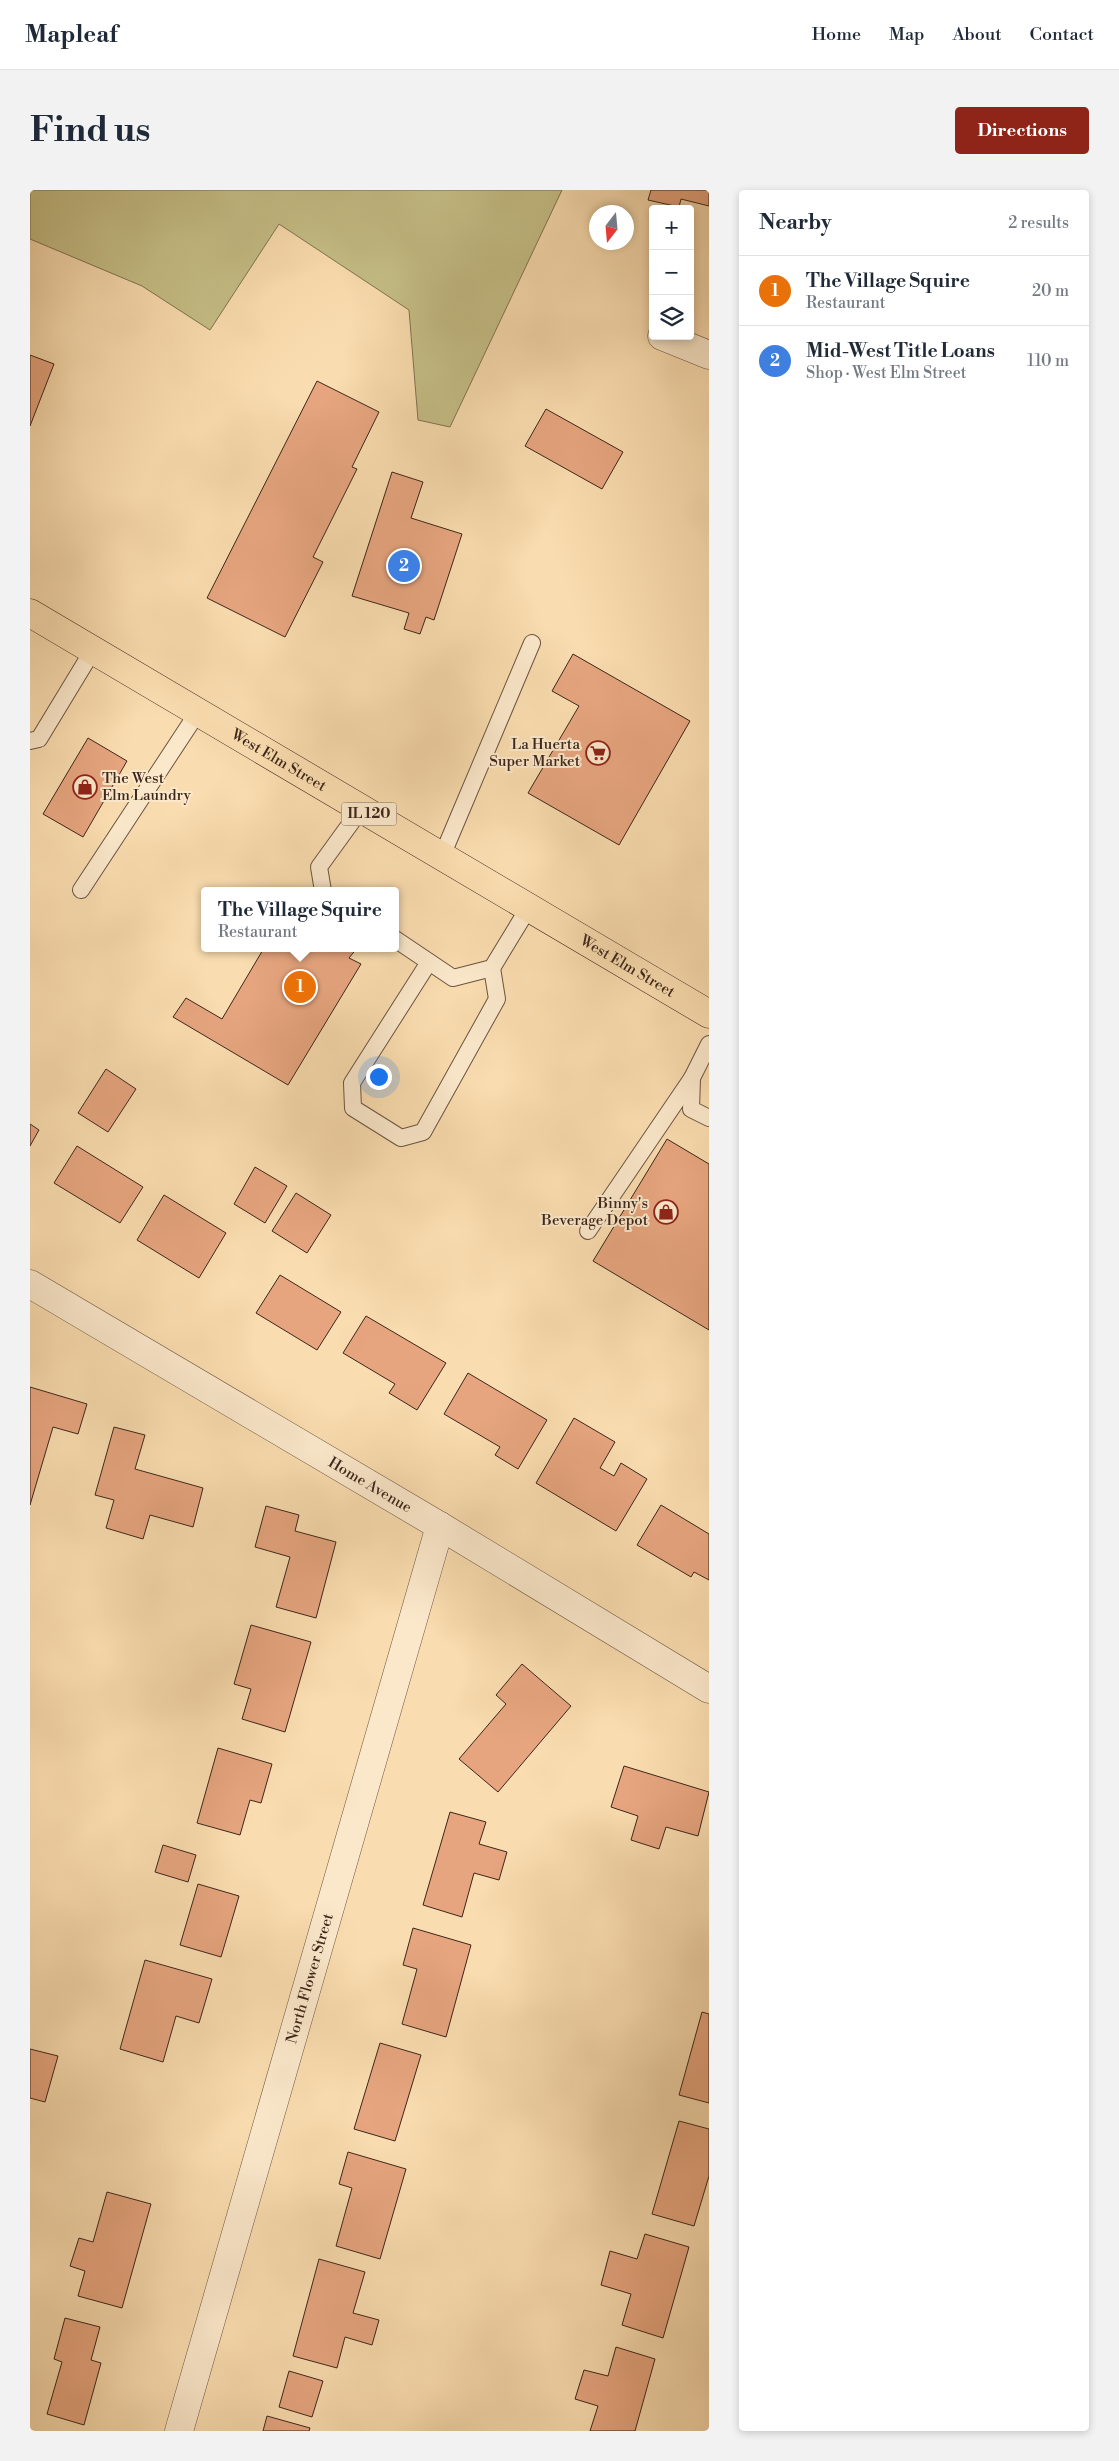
<!DOCTYPE html>
<html lang="en">
<head>
<meta charset="utf-8">
<style>
	body { margin:0; font-family:"Libre Bodoni",serif; background:#f2f2f3; color:#1f2937 }
	.controls { position:absolute; right:15px; top:15px; display:grid; overflow:hidden; border-radius:5px; box-shadow:0 2px 8px #0003 }
	.controls button { width:45px; height:45px; display:grid; place-items:center; padding:0; border:0; border-bottom:1px solid #e0e1e3; background:#fff; color:#1f2937; font:25px sans-serif }
	.compass { position:absolute; left:559px; top:15px; width:45px; height:45px; border-radius:50%; background:#fff; box-shadow:0 2px 8px #0003; rotate:196deg }
	.you { position:absolute; left:348px; top:886px; width:18px; height:18px; margin:-12px; border:4px solid #fff; border-radius:50%; background:#1a73e8; box-shadow:0 0 0 8px #1a73e833 }
	.badge { display:grid; place-items:center; width:32px; height:32px; border-radius:50%; background:#8f2418; color:#fff; font-size:16px; font-weight:700 }
	.pin { position:absolute; translate:-50% -50%; border:2px solid #fff; box-shadow:0 1px 5px #0006 }
	.popup { position:absolute; left:171px; top:697px; width:198px; height:65px; box-sizing:border-box; display:grid; place-content:center; border-radius:5px; background:#fff; filter:drop-shadow(0 1px 4px #0005); font-size:16px; white-space:nowrap; color:#747a83 }
	.popup b { font-size:19px; color:#1f2937 }
	.popup::after { content:''; position:absolute; left:50%; top:100%; margin-left:-10px; border:10px solid transparent; border-top-color:#fff }
	.list { margin:0; padding:0; list-style:none }
	h2 { display:flex; justify-content:space-between; align-items:center; height:65px; margin:0; padding:0 20px; font-size:21px }
	h2 small { font-size:16px; font-weight:400; color:#747a83 }
	.list li { display:grid; grid-template-columns:32px 1fr auto; gap:15px; align-items:center; box-sizing:border-box; height:70px; padding:0 20px; border-top:1px solid #e0e1e3 }
	.list b { display:block; font-size:19px; white-space:nowrap }
	.list p { margin:0; font-size:16px; white-space:nowrap; color:#747a83 }
	.list em { font-size:16px; font-style:normal; color:#747a83 }
	.icon { flex:none; width:28px; height:28px; fill:none; stroke:currentColor; stroke-width:2; stroke-linecap:round; stroke-linejoin:round }
	.map { position:relative; flex:none; width:679px; height:2241px; overflow:hidden; border-radius:5px }
	header { display:flex; align-items:center; gap:30px; box-sizing:border-box; height:70px; padding:0 25px; background:#fff; border-bottom:1px solid #e0e1e3 }
	header strong { font-size:24px }
	nav { display:flex; gap:28px; margin-inline-start:auto; font-size:18px }
	.intro { display:flex; align-items:center; justify-content:space-between; box-sizing:border-box; height:120px; padding:0 30px }
	h1 { margin:0; font-size:35px }
	.button { padding:12px 22px; border-radius:5px; background:#8f2418; color:#fff; font-size:18px; font-weight:700 }
	main { display:flex; gap:30px; padding:0 30px }
	aside { flex:1; background:#fff; border-radius:5px; box-shadow:0 2px 8px #0003 }
	.map>svg:first-child { display:block }
	.green { fill:#c5be86; stroke:#807250 }
	.building { fill:#e6a57f; stroke:#3c261b }
	.lines { fill:none; stroke-linecap:round; stroke-linejoin:round }
	.service-casing { stroke:#6b5440; stroke-width:18 }
	.minor-casing { stroke:#6b5440; stroke-width:29 }
	.primary-casing { stroke:#3c261b; stroke-width:29 }
	.service { stroke:#fbe8cb; stroke-width:16 }
	.minor { stroke:#fbe8cb; stroke-width:28 }
	.primary { stroke:#f9dcaf; stroke-width:28 }
	.labels { text-anchor:middle; dominant-baseline:central; stroke-width:4; stroke-linejoin:round; paint-order:stroke }
	.shield { fill:#fbe8cb; stroke:#756050; stroke-width:1 }
	.shield-label { font-size:14px; font-weight:bold; fill:#3c261b }
	.poi-label { font-size:15px; fill:#3c261b; stroke:#fbe8cb; text-anchor:end }
	.street-label { font-size:15px; fill:#3c261b; stroke:#fbe8cb }
</style>
</head>
<body>
<header>
<strong>Mapleaf</strong>
<nav><a>Home</a><a>Map</a><a>About</a><a>Contact</a></nav>
</header>
<div class="intro"><h1>Find us</h1><a class="button">Directions</a></div>
<main>
<div class="map">
<svg width="679" height="2241" viewBox="0 0 679 2241">
	<rect width="100%" height="100%" fill="#f9dcaf"/>
	<filter id="stains"><feTurbulence type="fractalNoise" baseFrequency=".004" numOctaves="4"/><feColorMatrix values="0 0 0 0 .2 0 0 0 0 .09 0 0 0 0 .02 0 0 0 .5 -.17"/></filter>
	<radialGradient id="worn" r=".72"><stop offset=".6" stop-color="#630" stop-opacity="0"/><stop offset="1" stop-color="#630" stop-opacity=".3"/></radialGradient>
	<polygon class="green" points="0,0 532,0 420,237 388,230 379,120 249,34 180,140 112,96 0,49"/>
	<g class="building">
		<polygon points="621,0 679,0 679,16 651,9 649,17 618,10"/>
		<polygon points="0,165 24,174 0,236"/>
		<polygon points="287,191 349,222 322,277 327,279 283,367 293,372 255,447 177,408"/>
		<polygon points="516,219 593,262 572,299 495,256"/>
		<polygon points="362,282 393,292 381,328 432,344 404,430 396,427 390,444 374,439 379,423 322,406"/>
		<polygon points="543,464 660,531 589,655 498,603 549,516 522,501"/>
		<polygon points="58,548 97,571 53,647 13,624"/>
		<polygon points="234,758 327,758 319,768 331,774 258,895 143,827 156,808 192,829"/>
		<polygon points="76,879 106,899 78,942 48,923"/>
		<polygon points="0,934 9,940 0,956"/>
		<polygon points="637,949 679,974 679,1140 563,1071"/>
		<polygon points="47,956 113,997 90,1033 24,993"/>
		<polygon points="225,977 257,996 235,1033 204,1014"/>
		<polygon points="266,1003 301,1025 277,1063 242,1041"/>
		<polygon points="134,1005 196,1043 169,1088 107,1050"/>
		<polygon points="250,1085 311,1122 287,1160 226,1123"/>
		<polygon points="336,1126 416,1173 387,1220 359,1203 365,1194 313,1163"/>
		<polygon points="438,1183 517,1230 488,1279 465,1265 470,1257 414,1224"/>
		<polygon points="0,1197 57,1214 48,1244 23,1237 0,1315"/>
		<polygon points="544,1228 585,1252 570,1278 584,1286 591,1273 617,1289 586,1341 506,1293"/>
		<polygon points="84,1237 115,1245 105,1279 173,1298 163,1337 120,1325 113,1349 76,1338 84,1310 65,1305"/>
		<polygon points="631,1315 679,1344 679,1390 664,1382 661,1387 607,1355"/>
		<polygon points="236,1316 269,1325 265,1341 306,1352 286,1428 246,1417 260,1367 225,1357"/>
		<polygon points="221,1435 281,1452 255,1542 212,1529 221,1499 204,1494"/>
		<polygon points="492,1474 541,1516 468,1602 429,1569 476,1514 466,1505"/>
		<polygon points="188,1558 242,1574 231,1613 220,1610 210,1645 167,1633"/>
		<polygon points="594,1576 679,1602 668,1646 636,1637 629,1659 601,1650 608,1626 581,1617"/>
		<polygon points="420,1622 456,1632 449,1654 477,1662 469,1690 444,1683 432,1727 393,1715"/>
		<polygon points="133,1655 166,1665 158,1692 125,1682"/>
		<polygon points="168,1694 209,1706 191,1767 150,1755"/>
		<polygon points="383,1738 441,1755 416,1847 372,1834 387,1779 373,1775"/>
		<polygon points="115,1770 182,1789 169,1833 146,1826 133,1872 90,1859"/>
		<polygon points="672,1822 679,1824 679,1913 649,1905"/>
		<polygon points="350,1853 391,1865 365,1951 324,1939"/>
		<polygon points="0,1859 28,1866 15,1912 0,1908"/>
		<polygon points="649,1931 679,1939 679,1986 664,2036 622,2024"/>
		<polygon points="318,1962 376,1979 350,2069 306,2056 322,1998 309,1994"/>
		<polygon points="77,2002 121,2014 92,2118 48,2106 55,2081 40,2076 49,2048 63,2052"/>
		<polygon points="615,2044 659,2057 633,2148 592,2135 601,2104 571,2095 580,2061 607,2069"/>
		<polygon points="289,2069 335,2082 323,2123 349,2130 342,2155 315,2147 307,2178 263,2166"/>
		<polygon points="35,2128 70,2137 61,2170 71,2173 54,2235 17,2224 32,2172 24,2169"/>
		<polygon points="586,2157 625,2169 605,2241 560,2241 568,2216 545,2209 554,2180 578,2186"/>
		<polygon points="259,2181 293,2191 282,2227 249,2217"/>
		<polygon points="237,2226 280,2238 279,2241 233,2241"/>
	</g>
	<g class="lines">
		<g class="service-casing">
			<g id="service">
				<polyline points="0,551 9,549 63,460"/>
				<polyline points="412,666 502,453"/>
				<polyline points="51,700 168,522"/>
				<polyline points="293,701 289,677 331,619"/>
				<polyline points="365,749 423,788 462,778 499,717"/>
				<polyline points="399,772 322,893 323,918 371,948 393,942 467,809 462,778"/>
				<polyline points="679,854 662,888 661,919 679,928"/>
				<polyline points="558,1041 662,888"/>
			</g>
		</g>
		<g class="minor-casing">
			<g id="minor">
				<polyline points="632,146 679,165"/>
				<path id="s1" d="M0,1094L410,1336L679,1499"/>
				<path id="s2" d="M149,2241L410,1336"/>
			</g>
		</g>
		<g class="primary-casing">
			<g id="primary">
				<path id="s3" d="M0,423L679,824"/>
			</g>
		</g>
		<use href="#service" class="service"/>
		<use href="#minor" class="minor"/>
		<use href="#primary" class="primary"/>
	</g>
	<defs>
		<g id="supermarket-ring" transform="scale(1.25)"><circle r="9.5" fill="#fbe8cb" stroke="#8f2418" stroke-width="1.5"/><path d="M-6-5.5h2.5l.6 2H6L4.5 2H-2.5L-4.4-4H-6ZM-1.5 3.2a1.3 1.3 0 1 0 .1 0ZM3 3.2a1.3 1.3 0 1 0 .1 0Z" fill="#8f2418"/></g>
		<g id="shop-ring" transform="scale(1.25)"><circle r="9.5" fill="#fbe8cb" stroke="#8f2418" stroke-width="1.5"/><path d="M-5-2.5h2.3a2.7 3.5 0 0 1 5.4 0H5L5.5 6h-11ZM-1.5-2.5h3a1.5 2.3 0 0 0-3 0Z" fill="#8f2418"/></g>
	</defs>
	<g fill-rule="evenodd">
		<use href="#supermarket-ring" x="568" y="563"/>
		<use href="#shop-ring" x="55" y="597"/>
		<use href="#shop-ring" x="636" y="1022"/>
	</g>
	<g class="labels">
		<rect class="shield" x="311.5" y="612.5" width="55" height="23" rx="4"/>
		<g class="shield-label">
			<text x="339" y="624">IL 120</text>
		</g>
		<g class="poi-label">
			<text x="550" y="554">La Huerta<tspan x="550" dy="17">Super Market</tspan></text>
			<text x="72" y="588" text-anchor="start">The West<tspan x="72" dy="17">Elm Laundry</tspan></text>
			<text x="618" y="1013">Binny's<tspan x="618" dy="17">Beverage Depot</tspan></text>
		</g>
		<g class="street-label">
			<text stroke="none"><textPath href="#s3" startOffset="289">West Elm Street</textPath></text>
			<text stroke="none"><textPath href="#s3" startOffset="694">West Elm Street</textPath></text>
			<text stroke="none"><textPath href="#s1" startOffset="395">Home Avenue</textPath></text>
			<text stroke="none"><textPath href="#s2" startOffset="471">North Flower Street</textPath></text>
		</g>
	</g>
	<rect width="100%" height="100%" filter="url(#stains)"/>
	<rect width="100%" height="100%" fill="url(#worn)"/>
</svg>
<div class="controls">
<button>+</button>
<button>−</button>
<button><svg class="icon" aria-label="layers" viewBox="0 0 24 24"><path d="M12 4l9 5-9 5-9-5zM3 14l9 5 9-5"/></svg></button>
</div>
<svg class="compass" viewBox="-18 -18 36 36"><path d="M0-13l5 13h-10z" fill="#e53935"/><path d="M0 13l5-13h-10z" fill="#747a83"/></svg>
<div class="you"></div>
<div class="pin badge" style="left:270px;top:797px;background:#e8710a">1</div>
<div class="popup"><b>The Village Squire</b>Restaurant</div>
<div class="pin badge" style="left:374px;top:376px;background:#3f7fe0">2</div>
</div>
<aside>
<h2>Nearby<small>2 results</small></h2>
<ul class="list">
<li><span class="badge" style="background:#e8710a">1</span><div><b>The Village Squire</b><p>Restaurant</p></div><em>20 m</em></li>
<li><span class="badge" style="background:#3f7fe0">2</span><div><b>Mid-West Title Loans</b><p>Shop · West Elm Street</p></div><em>110 m</em></li>
</ul>
</aside>
</main>
</body>
</html>
